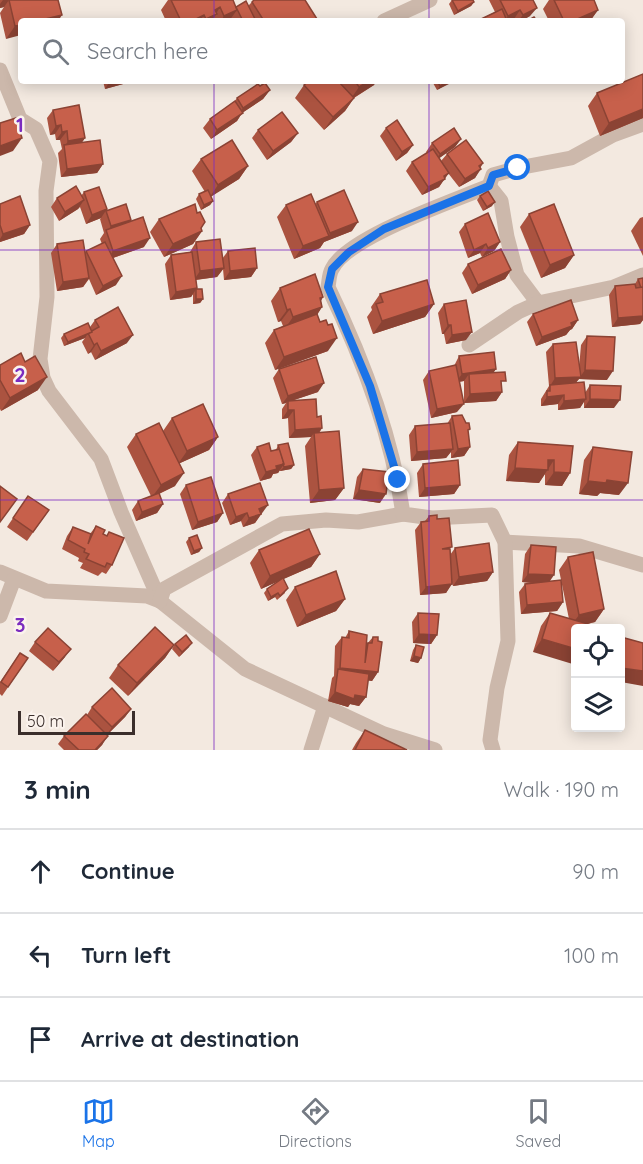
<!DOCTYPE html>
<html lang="en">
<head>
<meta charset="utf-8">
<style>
	body { margin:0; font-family:Quicksand,sans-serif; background:#f2f2f3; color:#1f2937 }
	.controls { position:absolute; right:18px; bottom:18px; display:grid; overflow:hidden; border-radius:6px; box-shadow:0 3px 15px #0003 }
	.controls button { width:54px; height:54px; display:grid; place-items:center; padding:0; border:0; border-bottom:2px solid #e0e1e3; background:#fff; color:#1f2937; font:30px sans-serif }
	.scale { position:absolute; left:18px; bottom:15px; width:117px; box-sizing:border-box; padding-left:6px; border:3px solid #3a2e2b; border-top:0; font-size:16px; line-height:21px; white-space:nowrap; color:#3a2e2b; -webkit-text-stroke:4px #fbf3ed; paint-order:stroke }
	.stop { position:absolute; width:18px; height:18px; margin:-14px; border:4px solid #1a73e8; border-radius:50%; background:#fff }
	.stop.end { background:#1a73e8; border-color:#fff; box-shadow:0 2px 6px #0008 }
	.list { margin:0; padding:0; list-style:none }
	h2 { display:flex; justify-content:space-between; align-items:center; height:78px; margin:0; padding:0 24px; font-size:26px }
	h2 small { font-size:20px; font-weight:400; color:#747a83 }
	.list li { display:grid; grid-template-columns:39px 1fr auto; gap:18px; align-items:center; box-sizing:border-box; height:84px; padding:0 24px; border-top:2px solid #e0e1e3 }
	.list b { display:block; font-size:22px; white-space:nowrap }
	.list em { font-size:20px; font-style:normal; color:#747a83 }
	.icon { flex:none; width:33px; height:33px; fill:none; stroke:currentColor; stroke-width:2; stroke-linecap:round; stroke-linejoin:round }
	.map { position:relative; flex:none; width:643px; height:750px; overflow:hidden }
	.search { position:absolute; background:#fff; box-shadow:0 3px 15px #0003; left:18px; right:18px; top:18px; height:66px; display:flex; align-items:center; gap:15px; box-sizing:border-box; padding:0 21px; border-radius:6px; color:#747a83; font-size:22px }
	.sheet { height:330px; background:#fff }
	nav { display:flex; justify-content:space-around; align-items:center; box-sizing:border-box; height:84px; border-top:2px solid #e0e1e3; background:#fff; font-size:16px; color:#747a83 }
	nav a { display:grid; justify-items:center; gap:3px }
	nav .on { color:#1a73e8 }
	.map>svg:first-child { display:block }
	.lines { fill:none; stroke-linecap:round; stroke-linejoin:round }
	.minor { stroke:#ccb8ab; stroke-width:15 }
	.wall { fill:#ab5340 }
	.shaded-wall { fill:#8b4334 }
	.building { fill:#c7604b; stroke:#8b4334; stroke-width:1.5 }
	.route { stroke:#1a73e8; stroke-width:8 }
	.grid { fill:none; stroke:#7b2cbf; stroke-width:1.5; stroke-opacity:0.55 }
	.grid-label { font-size:20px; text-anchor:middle; font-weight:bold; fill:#7b2cbf; stroke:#fbf3ed; stroke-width:5; stroke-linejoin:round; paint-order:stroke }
</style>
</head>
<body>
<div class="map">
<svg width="643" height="750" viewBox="0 0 643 750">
	<rect width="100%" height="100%" fill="#f3e9e0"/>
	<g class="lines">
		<g class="minor">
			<polyline points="384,21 430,0"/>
			<polyline points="0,70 20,119 36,129 50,161 46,191 47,297 40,359 43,378 49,391 101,459 121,512 160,601"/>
			<polyline points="489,186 501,201 507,237 517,275 538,303 614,287 643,275"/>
			<polyline points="469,345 518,312 538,303"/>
			<polyline points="505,542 579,546 643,565"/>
			<polyline points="0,572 46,591 147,596 160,601 245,669 384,734 435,750"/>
			<polyline points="160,601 164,589 282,524 326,520 358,522 403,514"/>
			<polyline points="0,616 14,579"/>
			<polyline points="311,750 325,706"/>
			<path d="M493,750L490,740L497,688L508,641L505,542L492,515L432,518L403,514C392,435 363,359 328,287C329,282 329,274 332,269C347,237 454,201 489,186L493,175L518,168L571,158L613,135L643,124"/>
		</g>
	</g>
	<g class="wall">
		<polygon points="0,0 58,0 6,39 0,13 4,7 0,8"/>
		<polygon points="168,0 233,0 236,7 248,6 252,2 317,19 315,21 233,21 231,18 229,21 166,21 161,10"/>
		<polygon points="452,0 474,2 471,6 454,15 449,4"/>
		<polygon points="489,0 533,0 530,16 521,21 515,21 514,19 510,21 477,21 495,12"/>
		<polygon points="549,0 594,0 598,10 590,21 549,21 543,9"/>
		<polygon points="103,81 134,81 105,89"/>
		<polygon points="309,81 376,81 374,85 354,98 345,111 324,130 295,98 304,85"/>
		<polygon points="435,81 456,81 451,84 450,82 437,90 433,83"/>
		<polygon points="260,86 270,90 263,99 242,113 237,121 211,139 203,128 210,119 234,102 237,98"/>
		<polygon points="597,93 643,118 600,136 588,106"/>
		<polygon points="53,110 85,138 81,143 103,164 97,173 61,177 58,153 62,149 60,140 56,140 55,134 50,135 47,118"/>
		<polygon points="386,128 413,145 407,153 396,161 380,136"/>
		<polygon points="258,130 298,133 291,142 267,160 252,138"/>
		<polygon points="461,139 455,147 439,158 441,161 447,154 483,163 475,178 459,187 448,173 439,187 422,195 406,171 412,162 427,153 426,152 432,143"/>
		<polygon points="201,159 248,166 239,179 211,196 213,201 210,205 201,210 196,199 199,194 205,192 192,171"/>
		<polygon points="84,192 107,209 106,210 131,220 129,222 144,247 113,258 116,285 96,295 89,279 83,287 57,291 51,253 57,244 85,252 102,244 100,239 104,233 100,219 101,218 86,224 80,207 78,209 59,221 51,207 57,198 81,196"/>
		<polygon points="480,196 492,206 483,211 477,200"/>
		<polygon points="317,202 352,231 324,242 320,248 294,259 277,217 286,205 315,204"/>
		<polygon points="0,204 30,225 24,234 0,242"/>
		<polygon points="529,214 574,255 565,268 541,278 520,227"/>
		<polygon points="643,217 643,256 631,231 640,218"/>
		<polygon points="159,219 201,228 202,231 193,244 164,257 150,232"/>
		<polygon points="465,224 500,242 494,251 482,257 480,253 468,258 459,232"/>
		<polygon points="196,242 222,259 228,251 257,268 251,277 224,280 223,269 217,277 196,280 197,288 203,299 200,303 193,304 193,294 191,297 170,300 165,264 171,255 190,252"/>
		<polygon points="468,264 511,270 505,279 472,294 462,273"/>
		<polygon points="643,278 643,320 640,324 612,327 609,295 615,286 635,284 638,279"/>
		<polygon points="280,288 323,297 321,301 322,307 317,314 328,351 275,370 265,343 274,330 283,326 281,321 278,322 271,301"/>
		<polygon points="380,294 434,304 425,317 373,334 367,317 372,310 371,307"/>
		<polygon points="444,304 466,340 446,344 444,334 442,334 438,313"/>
		<polygon points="533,314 578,320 572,329 570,330 566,335 536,346 527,322"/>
		<polygon points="95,320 127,343 95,360 91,352 88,354 82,342 85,338 64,346 61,338 64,334 90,327"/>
		<polygon points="587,336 607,380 579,379 576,382 585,393 590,385 614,408 584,408 584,401 580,408 558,410 558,404 541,406 541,399 549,386 546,352 553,344 579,368 581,345"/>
		<polygon points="459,356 496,369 493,372 501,387 502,392 496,401 464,403 464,381 459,382 457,412 431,418 423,380 429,371 454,366"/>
		<polygon points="25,362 38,390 1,411 0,409 0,365"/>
		<polygon points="279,369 318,392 294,400 317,417 322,428 319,433 344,488 335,500 310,503 305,446 311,437 289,438 288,418 282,419 282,409 286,403 282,404 273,378"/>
		<polygon points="452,416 468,433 470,447 464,456 451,458 451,452 446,458 411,461 409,435 415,426 447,424"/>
		<polygon points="172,418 218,437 209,450 180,463 175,486 159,494 163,504 157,513 136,521 132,510 138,501 151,496 127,447 136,434 163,431"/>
		<polygon points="518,442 573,446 570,473 562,486 545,485 545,474 539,483 506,481 509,455"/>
		<polygon points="278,445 294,465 291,469 280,471 280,470 278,473 273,474 271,478 260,481 251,455 257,447 271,451 276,450"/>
		<polygon points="593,447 619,495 600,493 597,496 579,494 584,460"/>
		<polygon points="423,464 460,485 454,494 419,497 417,473"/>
		<polygon points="363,469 380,503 353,499 357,477"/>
		<polygon points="186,485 223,513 217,522 192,530 180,494"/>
		<polygon points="228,494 262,514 260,515 255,523 243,527 241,521 230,525 222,503"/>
		<polygon points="28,496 49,510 27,541 7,527"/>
		<polygon points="429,516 437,519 450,550 450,555 455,548 493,572 487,581 453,586 452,583 446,593 420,595 415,530 421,522 425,521"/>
		<polygon points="96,526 103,534 106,536 109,532 112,565 106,574 102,572 98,576 80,568 83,563 78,561 79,558 62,549 67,536 73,527 90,534"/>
		<polygon points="189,538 202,548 199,552 191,555 186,542"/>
		<polygon points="531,545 550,581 563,602 557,611 521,614 519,592 525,584 531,583 522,582 525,554"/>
		<polygon points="259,550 320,554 311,567 283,579 285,593 277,600 275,597 268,601 264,593 267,589 278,581 261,589 250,563"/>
		<polygon points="568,557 604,609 595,622 587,624 533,652 541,626 550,613 569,619 559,570"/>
		<polygon points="295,587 345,599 336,611 297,627 286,600"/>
		<polygon points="418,613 437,635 431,644 413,643 412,622"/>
		<polygon points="349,631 366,645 373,637 378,641 378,672 372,681 368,680 366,697 359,706 350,704 348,707 328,701 332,678 334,676 335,646 342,637 345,638"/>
		<polygon points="35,642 65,657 53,671 29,651"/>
		<polygon points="175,644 189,647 179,657 172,649"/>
		<polygon points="174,645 165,658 128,696 109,678 118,665"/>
		<polygon points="416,645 421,658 418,663 410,661 413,650"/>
		<polygon points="20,653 28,658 2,696 0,694 0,682"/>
		<polygon points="92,707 131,709 125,717 107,735 102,745 97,750 64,750 58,744 64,736 87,715"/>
		<polygon points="365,730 407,750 352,750 356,743"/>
	</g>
	<g class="shaded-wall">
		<polygon points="3,0 9,0 4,7 0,8 0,4"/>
		<polygon points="474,2 471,6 454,15 458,11"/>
		<polygon points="220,7 212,21 204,21 215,10"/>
		<polygon points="537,8 530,16 521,21 518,21 523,15"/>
		<polygon points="237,10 229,21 221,21 224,16"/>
		<polygon points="520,10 514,19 510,21 505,21 508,16"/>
		<polygon points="598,10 590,21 573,21"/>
		<polygon points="62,15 58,21 37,21"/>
		<polygon points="204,15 200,21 192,21"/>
		<polygon points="21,25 21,35 6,39 15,26"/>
		<polygon points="110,81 134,81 105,89"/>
		<polygon points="369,81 376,81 374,85 350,100 359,87"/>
		<polygon points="449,81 451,81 449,84 437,90 440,86"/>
		<polygon points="270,90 263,99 242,113 237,121 211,139 217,130 238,116 243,108"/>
		<polygon points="354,98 345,111 324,130 333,117"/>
		<polygon points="643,109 643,118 600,136 609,123"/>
		<polygon points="61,125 55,134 50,135 56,126"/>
		<polygon points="67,131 60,140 56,140 62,132"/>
		<polygon points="298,133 291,142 267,160 273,151"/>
		<polygon points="22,138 13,151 0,156 0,146"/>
		<polygon points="85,138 79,147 65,146 68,141"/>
		<polygon points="461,139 455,147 434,162 440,154"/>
		<polygon points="413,145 407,153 396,161 402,152"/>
		<polygon points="483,163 477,172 481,169 475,178 459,187 465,179"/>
		<polygon points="103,164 97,173 61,177 67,169"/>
		<polygon points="248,166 239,179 209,198 218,185"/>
		<polygon points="449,173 439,187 422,195 428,187"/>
		<polygon points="84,200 78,209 59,221 65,212"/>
		<polygon points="213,201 210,205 201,210 204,205"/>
		<polygon points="495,202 492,206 483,211 487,207"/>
		<polygon points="107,209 101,218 86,224 92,215"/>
		<polygon points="131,220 124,228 107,232 111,226"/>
		<polygon points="358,222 352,231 324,242 320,248 294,259 303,246 329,236 330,233"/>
		<polygon points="30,225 24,234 0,242 0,239 3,234"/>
		<polygon points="202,231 193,244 164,257 173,244"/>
		<polygon points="150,238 144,247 107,260 113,251"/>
		<polygon points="500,242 494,251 482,257 488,248"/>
		<polygon points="486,244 480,253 468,258 474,250"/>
		<polygon points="574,255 565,268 541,278 550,265"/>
		<polygon points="224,268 217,277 194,280 200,271"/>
		<polygon points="257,268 251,277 224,280 230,271"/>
		<polygon points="511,270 505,279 472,294 478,285"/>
		<polygon points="122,276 116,285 96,295 103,286"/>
		<polygon points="89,278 83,287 57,291 63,282"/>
		<polygon points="197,288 191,297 170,300 176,292"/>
		<polygon points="323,297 315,310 322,307 314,320 284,330 293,317 320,298"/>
		<polygon points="196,299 203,299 200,303 193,304"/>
		<polygon points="434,304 425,317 373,334 382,321"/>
		<polygon points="290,309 281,321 278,322 287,310"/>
		<polygon points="643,316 643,320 640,324 612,327 618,318"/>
		<polygon points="578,320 572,329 570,330 566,335 536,346 542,337"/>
		<polygon points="448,325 451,325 444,334 442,334"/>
		<polygon points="472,332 466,340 446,344 452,335"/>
		<polygon points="88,333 85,338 64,346 68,342"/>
		<polygon points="133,335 127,343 95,360 101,351"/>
		<polygon points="337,338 328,351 275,370 284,357"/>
		<polygon points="97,343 91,352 88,354 94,345"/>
		<polygon points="496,369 490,378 469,374 464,381 456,382 462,374"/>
		<polygon points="585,370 613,371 607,380 579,379 574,385 550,386 555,378 580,377"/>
		<polygon points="47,377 38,390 1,411 10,398"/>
		<polygon points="324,383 318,392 288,402 288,401 286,403 282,404 288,396"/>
		<polygon points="502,392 496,401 464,403 470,394"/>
		<polygon points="564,395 558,404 541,406 547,397"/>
		<polygon points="586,399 580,408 558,410 564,401"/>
		<polygon points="590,399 620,400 614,408 584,408"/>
		<polygon points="464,404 457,412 431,418 437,409"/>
		<polygon points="288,410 294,410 288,418 282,419"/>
		<polygon points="322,428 316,437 314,433 311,437 289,438 295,430"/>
		<polygon points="218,437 209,450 178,464 187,451"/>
		<polygon points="470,447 464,456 451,458 458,449"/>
		<polygon points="453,449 446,458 411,461 417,452"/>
		<polygon points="548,460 554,460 539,483 506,481 515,468"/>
		<polygon points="284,464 278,473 273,474 271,478 260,481 266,472 276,466"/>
		<polygon points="294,465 291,469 280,471 284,467"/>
		<polygon points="554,472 570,473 562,486 545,485"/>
		<polygon points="184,473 175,486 152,497 161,485"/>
		<polygon points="607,480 628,483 619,495 600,493 597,496 579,494 588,481"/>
		<polygon points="460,485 454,494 419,497 425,488"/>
		<polygon points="344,488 335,500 310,503 319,490"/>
		<polygon points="359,490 386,494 380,503 353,499"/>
		<polygon points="163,504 157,513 136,521 142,512"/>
		<polygon points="268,505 255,523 243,527 249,518 259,509"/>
		<polygon points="223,513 217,522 192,530 198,522"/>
		<polygon points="247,513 241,521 230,525 236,517"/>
		<polygon points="202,548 199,552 191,555 194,551"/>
		<polygon points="320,554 311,567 261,589 270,576"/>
		<polygon points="493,572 487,581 453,586 459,577"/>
		<polygon points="528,574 554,575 548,584 522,582"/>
		<polygon points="452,584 446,593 420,595 426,587"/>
		<polygon points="278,593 275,597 268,601 271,597"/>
		<polygon points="345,599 336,611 297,627 306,615"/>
		<polygon points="563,602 557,611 521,614 527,605"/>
		<polygon points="604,609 595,622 570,627 579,615"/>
		<polygon points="419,634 437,635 431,644 413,643"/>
		<polygon points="542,639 576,649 576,665 533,652"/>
		<polygon points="192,643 189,647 179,657 182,652"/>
		<polygon points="174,645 165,658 128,696 137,683"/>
		<polygon points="71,649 65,657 53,671 59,662"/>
		<polygon points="414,656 421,658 418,663 410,661"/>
		<polygon points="340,668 378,672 372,681 337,677 338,671"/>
		<polygon points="621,668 643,671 643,686 621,682"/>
		<polygon points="335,692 355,695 366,697 359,706 350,704 348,707 328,701"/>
		<polygon points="131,709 125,717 106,736 112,727"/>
		<polygon points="108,736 102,745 97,750 95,750"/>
	</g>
	<g class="building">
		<polygon points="9,0 58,0 62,15 37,21 21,21 21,25 15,26"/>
		<polygon points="171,0 233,0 237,10 224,16 220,7 215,10 217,14 206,19 204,15 192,21 181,21"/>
		<polygon points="254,0 305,0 317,19 313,21 264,21 252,2"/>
		<polygon points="452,0 473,0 474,2 458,11"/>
		<polygon points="500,0 533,0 537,8 523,15 520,10 508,16"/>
		<polygon points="554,0 594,0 598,10 573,21 564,21"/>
		<polygon points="246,1 256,21 243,21 236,7"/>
		<polygon points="502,9 507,21 477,21"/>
		<polygon points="534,17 537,21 527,21"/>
		<polygon points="643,74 643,109 609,123 597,93"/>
		<polygon points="309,81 338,81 354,98 333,117 304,85"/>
		<polygon points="355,81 369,81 359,87"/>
		<polygon points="437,81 449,81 440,86"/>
		<polygon points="265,83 270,90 243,108 237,98 258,84 260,86"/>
		<polygon points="235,101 243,113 217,130 210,119"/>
		<polygon points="79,105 85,138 68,141 67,131 62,132 61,125 56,126 53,110"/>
		<polygon points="282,112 298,133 273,151 258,130"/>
		<polygon points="16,118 22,138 0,146 0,123"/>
		<polygon points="397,120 413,145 402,152 386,128"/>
		<polygon points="454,128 461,139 440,154 432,143"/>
		<polygon points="100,140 103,164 67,169 64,145"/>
		<polygon points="232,140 248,166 218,185 201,159"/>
		<polygon points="466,140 483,163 479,166 481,169 465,179 447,154"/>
		<polygon points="433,149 449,173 444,176 445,179 428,187 412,162"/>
		<polygon points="76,186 84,200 65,212 57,198"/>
		<polygon points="99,187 107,209 92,215 84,192"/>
		<polygon points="208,190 213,201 204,205 199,194"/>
		<polygon points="344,190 358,222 330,233 317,202"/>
		<polygon points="488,191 495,202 487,207 480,196"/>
		<polygon points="311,194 329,236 303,246 286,205"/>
		<polygon points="20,196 30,225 3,234 0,225 0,204"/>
		<polygon points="126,204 131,220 111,226 106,211"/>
		<polygon points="195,204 197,213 200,212 205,222 201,228 202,231 173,244 159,219"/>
		<polygon points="554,204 574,255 550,265 529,214"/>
		<polygon points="488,213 500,242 488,248 486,244 474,250 465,224"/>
		<polygon points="143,217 150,238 113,251 106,230"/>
		<polygon points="220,239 224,268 200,271 196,242"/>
		<polygon points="83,240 89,278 63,282 57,244"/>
		<polygon points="105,242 122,276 103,286 86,251"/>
		<polygon points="255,248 257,268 230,271 228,251"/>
		<polygon points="501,249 511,270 478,285 468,264"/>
		<polygon points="192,252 197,288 176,292 171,255"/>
		<polygon points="315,274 323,297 320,298 322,307 293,317 290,309 287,310 280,288"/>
		<polygon points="643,278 643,288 641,288 638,279"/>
		<polygon points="427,280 434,304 382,321 376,304 383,302 380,294"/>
		<polygon points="635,284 636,288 643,287 643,316 618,318 615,286"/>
		<polygon points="196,289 202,289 203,299 196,299"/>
		<polygon points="466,300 472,332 452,335 451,325 448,325 444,304"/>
		<polygon points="571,300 578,320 571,323 572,326 542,337 533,314"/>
		<polygon points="118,307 133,335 101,351 97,343 94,345 88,333 99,327 95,320"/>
		<polygon points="317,314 320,322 326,320 328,325 332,324 337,338 284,357 274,330"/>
		<polygon points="88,323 92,332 68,342 64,334"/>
		<polygon points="587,336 615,337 613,371 585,370"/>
		<polygon points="576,342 581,377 555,378 553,344"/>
		<polygon points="494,352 496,369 462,374 459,356"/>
		<polygon points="21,353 25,362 35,356 47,377 10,398 0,380 0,365"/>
		<polygon points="316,357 324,383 288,396 279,369"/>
		<polygon points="456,365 464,404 437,409 429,371"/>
		<polygon points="505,372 506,381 501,381 502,392 470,394 469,374"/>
		<polygon points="584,382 586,399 564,401 564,395 547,397 547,391 550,391 550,385"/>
		<polygon points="590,385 621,386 620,400 590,399"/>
		<polygon points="316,399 317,417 321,416 322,428 295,430 294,410 288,410 288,401"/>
		<polygon points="203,404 218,437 187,451 172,418"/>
		<polygon points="462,415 466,423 469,423 470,429 468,430 470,447 458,449 452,416"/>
		<polygon points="159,423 184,473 161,485 136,434"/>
		<polygon points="450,423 453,449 417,452 415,426"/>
		<polygon points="339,431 344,488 319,490 314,433"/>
		<polygon points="518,442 573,446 570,473 554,472 554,460 548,460 548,470 515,468"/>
		<polygon points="269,443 271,451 280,449 284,464 276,466 277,469 266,472 257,447"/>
		<polygon points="288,443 294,465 284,467 283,464 284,464 278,445"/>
		<polygon points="593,447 632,452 628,483 607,480 606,483 588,481"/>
		<polygon points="458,460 460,485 425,488 423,464"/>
		<polygon points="363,469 389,472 386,494 359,490"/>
		<polygon points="211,477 223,513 198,522 186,485"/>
		<polygon points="260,483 268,505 259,509 261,514 249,518 247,513 236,517 228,494"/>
		<polygon points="0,486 17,499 0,522"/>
		<polygon points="159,493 163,504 142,512 138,501"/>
		<polygon points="28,496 49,510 33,532 13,518"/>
		<polygon points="437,515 437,519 449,518 452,547 442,549 450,549 452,584 426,587 421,522 429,521 429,516"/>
		<polygon points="96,526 105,530 103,534 107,536 109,532 124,538 112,565 107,563 105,567 86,559 89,554 84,552 85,549 68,540 73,527 91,534 88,544"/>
		<polygon points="309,529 320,554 270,576 259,550"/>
		<polygon points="197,535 202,548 194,551 189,538"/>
		<polygon points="489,543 493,572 459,577 455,548"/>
		<polygon points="531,545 556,547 554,575 528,574"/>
		<polygon points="593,552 604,609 579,615 568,557"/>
		<polygon points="336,571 345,599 306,615 295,587"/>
		<polygon points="283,578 288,588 280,596 278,593 271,597 267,589"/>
		<polygon points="561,580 563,602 527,605 525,584"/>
		<polygon points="418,613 439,614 437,635 419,634"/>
		<polygon points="550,613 602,628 576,628 576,649 542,639"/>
		<polygon points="155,627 174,645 137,683 118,665"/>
		<polygon points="48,628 71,649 59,662 35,642"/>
		<polygon points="349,631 367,635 365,663 368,643 372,643 373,637 378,637 378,641 382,642 378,672 340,668 342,637 349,638"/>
		<polygon points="186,635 192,643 182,652 175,644"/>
		<polygon points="621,637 643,643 643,671 621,668"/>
		<polygon points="416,645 424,647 421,658 414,656"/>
		<polygon points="20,653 28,658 8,687 1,682"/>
		<polygon points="338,669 369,674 366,697 355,695 354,699 335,692"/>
		<polygon points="112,688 131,709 112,727 92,707"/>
		<polygon points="86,714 108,736 95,750 79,750 64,736"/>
		<polygon points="365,730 407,750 355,750"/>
	</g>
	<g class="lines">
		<polyline class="route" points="398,480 370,386 328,287 332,269 349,252 384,229 489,186 493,175 518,168"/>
	</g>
	<path class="grid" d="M214,0V21M429,0V21M214,81V750M429,81V750M0,250H643M0,500H643"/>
	<g class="grid-label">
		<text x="20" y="132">1</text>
		<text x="20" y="382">2</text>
		<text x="20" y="632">3</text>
	</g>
</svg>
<div class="controls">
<button><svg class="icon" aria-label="locate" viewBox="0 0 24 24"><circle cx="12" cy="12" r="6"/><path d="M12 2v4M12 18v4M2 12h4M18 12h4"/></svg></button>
<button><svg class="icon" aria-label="layers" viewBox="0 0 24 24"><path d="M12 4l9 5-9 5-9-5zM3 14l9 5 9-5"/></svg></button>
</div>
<div class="scale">50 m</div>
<div class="stop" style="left:518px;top:168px"></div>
<div class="stop end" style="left:398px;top:480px"></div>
<div class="search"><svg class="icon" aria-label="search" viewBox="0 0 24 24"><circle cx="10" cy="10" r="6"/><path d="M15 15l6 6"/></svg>Search here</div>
</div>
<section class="sheet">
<h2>3 min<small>Walk · 190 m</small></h2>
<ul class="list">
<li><svg class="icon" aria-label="ahead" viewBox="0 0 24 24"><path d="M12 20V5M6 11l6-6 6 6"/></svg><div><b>Continue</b></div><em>90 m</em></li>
<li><svg class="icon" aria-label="left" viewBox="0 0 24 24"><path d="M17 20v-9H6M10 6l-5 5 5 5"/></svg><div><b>Turn left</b></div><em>100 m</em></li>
<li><svg class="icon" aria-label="arrive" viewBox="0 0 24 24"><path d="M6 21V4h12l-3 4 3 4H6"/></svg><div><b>Arrive at destination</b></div></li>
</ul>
</section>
<nav>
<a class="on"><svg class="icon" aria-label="map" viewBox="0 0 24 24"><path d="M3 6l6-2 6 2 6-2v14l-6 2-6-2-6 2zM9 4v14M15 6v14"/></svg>Map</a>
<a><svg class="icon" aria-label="directions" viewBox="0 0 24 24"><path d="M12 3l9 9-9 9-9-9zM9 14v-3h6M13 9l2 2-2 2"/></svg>Directions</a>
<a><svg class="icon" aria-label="saved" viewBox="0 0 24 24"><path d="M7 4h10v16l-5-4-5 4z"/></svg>Saved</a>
</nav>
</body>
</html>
